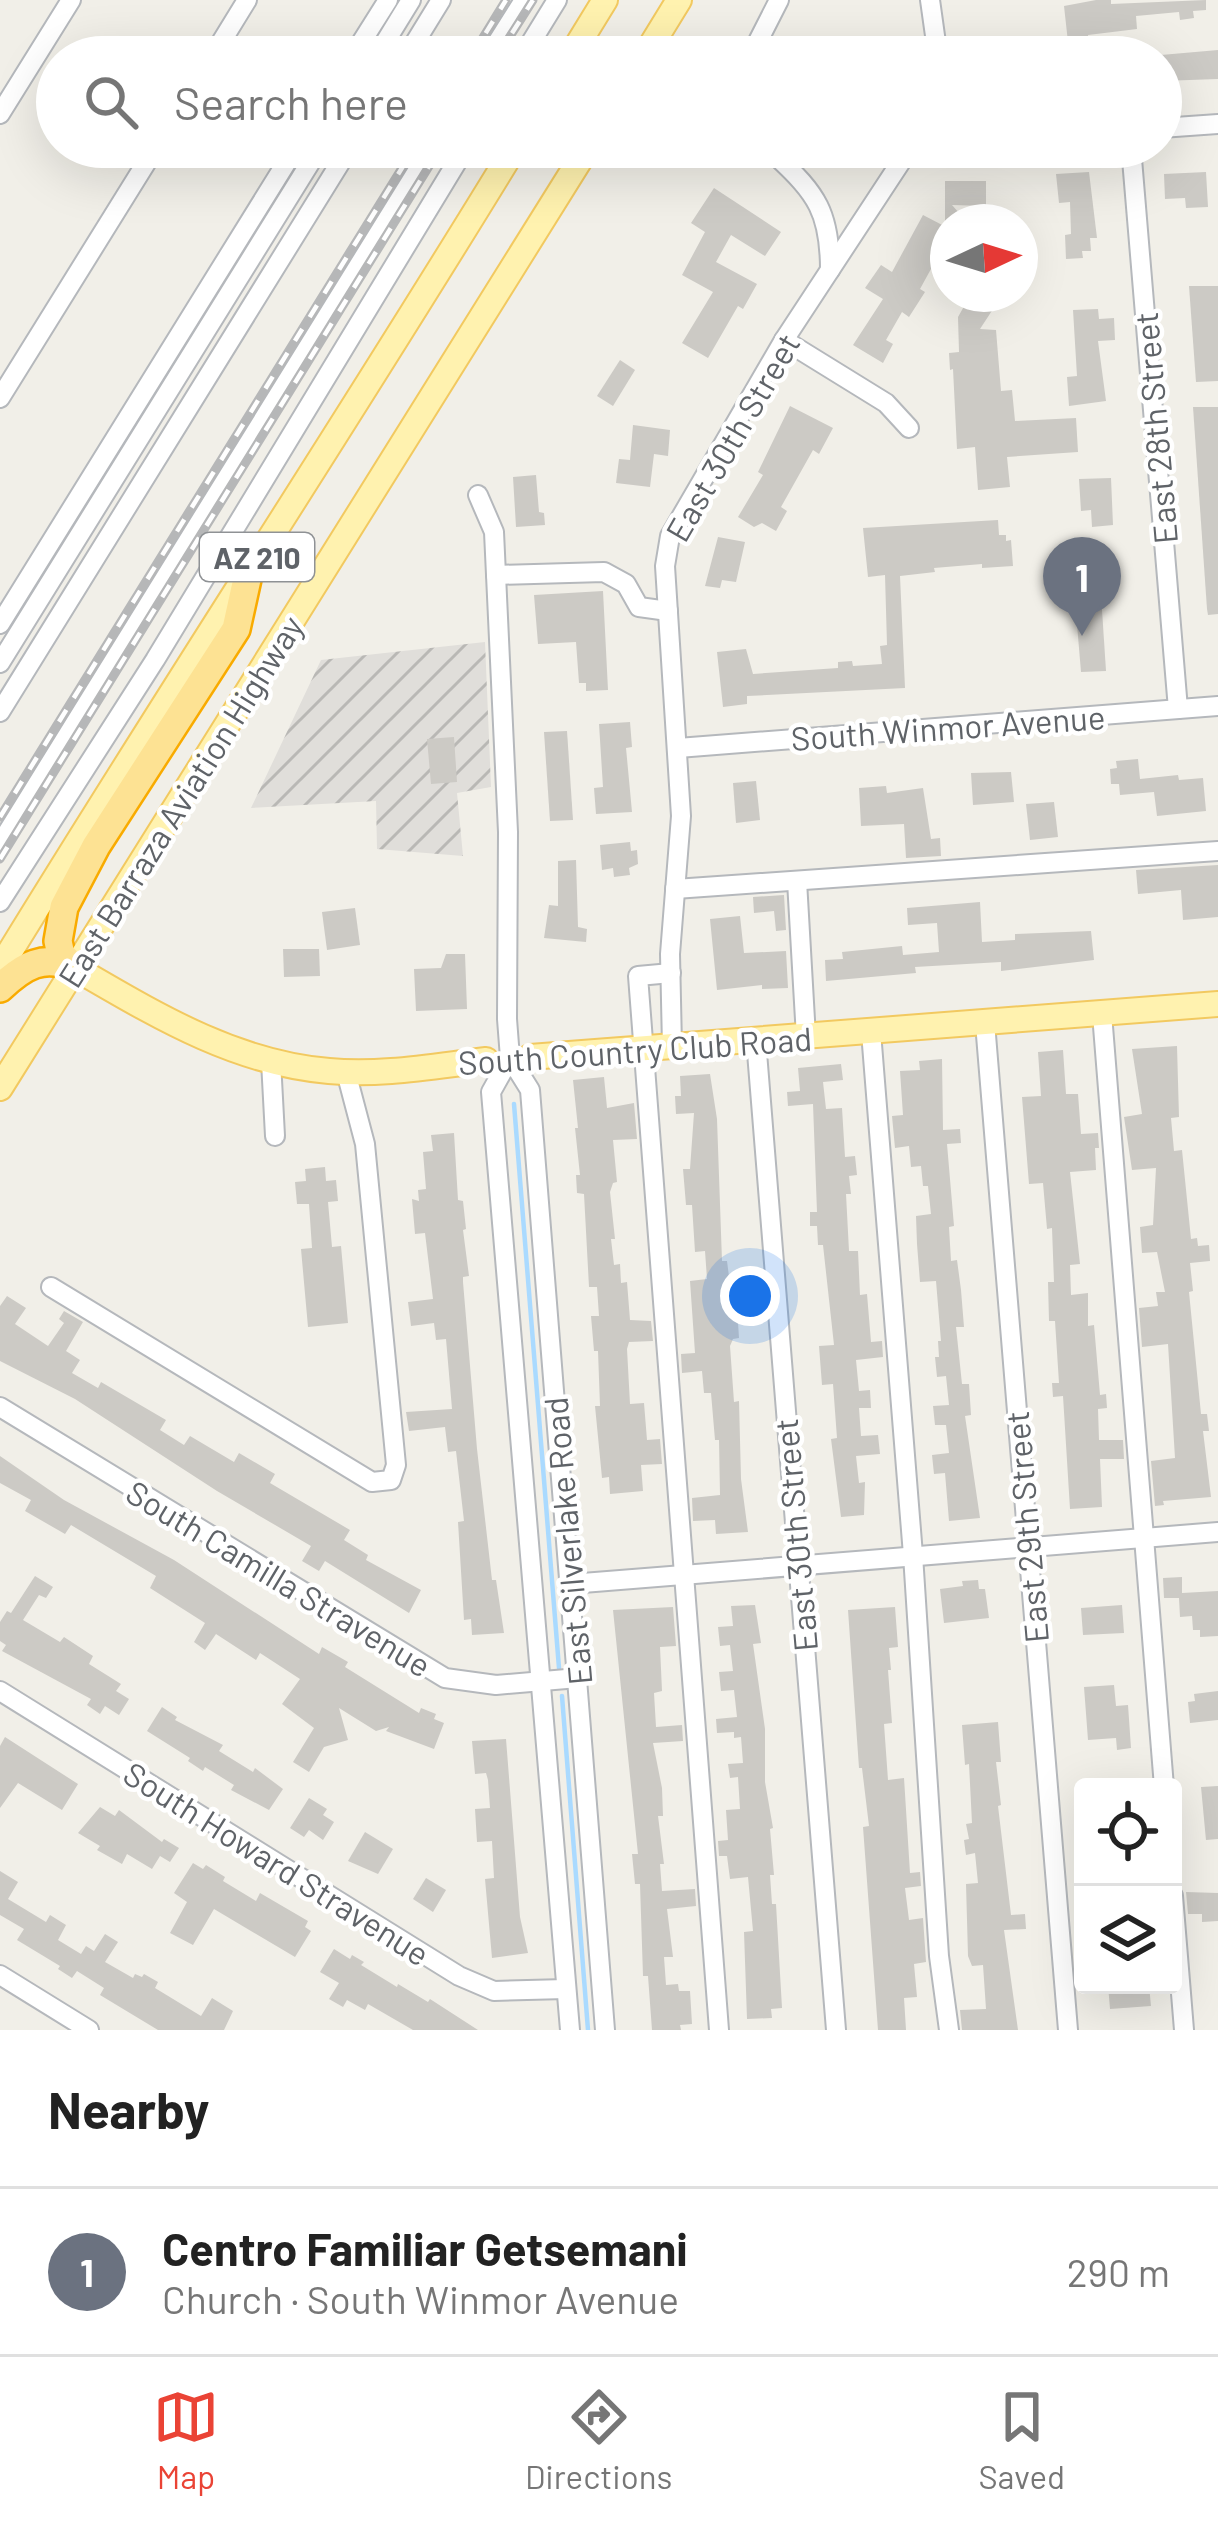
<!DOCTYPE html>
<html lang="en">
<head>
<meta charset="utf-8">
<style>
	body { margin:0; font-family:Barlow,sans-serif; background:#f6f6f6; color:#222 }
	.controls { position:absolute; right:36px; bottom:36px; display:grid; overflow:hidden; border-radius:12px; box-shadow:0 12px 48px #0002 }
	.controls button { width:108px; height:108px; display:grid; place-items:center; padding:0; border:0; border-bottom:3px solid #e0e0e0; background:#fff; color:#222; font:60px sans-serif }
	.compass { position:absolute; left:930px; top:204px; width:108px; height:108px; border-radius:50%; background:#fff; box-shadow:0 12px 48px #0002; rotate:86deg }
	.you { position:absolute; left:750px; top:1296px; width:42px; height:42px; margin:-30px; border:9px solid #fff; border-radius:50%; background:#1a73e8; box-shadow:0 0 0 18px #1a73e833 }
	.badge { display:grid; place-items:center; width:78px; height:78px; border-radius:50%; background:#ea4335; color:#fff; font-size:39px; font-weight:700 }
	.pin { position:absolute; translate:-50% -99px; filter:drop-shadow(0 3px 6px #0008) }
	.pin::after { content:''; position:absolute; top:63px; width:42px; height:36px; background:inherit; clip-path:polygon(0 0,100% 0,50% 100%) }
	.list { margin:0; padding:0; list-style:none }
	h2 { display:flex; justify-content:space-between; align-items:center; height:156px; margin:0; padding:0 48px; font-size:51px }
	h2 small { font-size:39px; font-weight:400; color:#767676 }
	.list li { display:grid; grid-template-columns:78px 1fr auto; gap:36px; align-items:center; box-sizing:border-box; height:168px; padding:0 48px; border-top:3px solid #e0e0e0 }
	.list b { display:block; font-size:45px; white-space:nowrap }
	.list p { margin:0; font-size:39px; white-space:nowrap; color:#767676 }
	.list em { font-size:39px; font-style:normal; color:#767676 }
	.icon { flex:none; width:66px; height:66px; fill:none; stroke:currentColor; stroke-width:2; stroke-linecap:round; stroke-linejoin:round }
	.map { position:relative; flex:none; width:1218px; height:2030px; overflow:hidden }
	.search { position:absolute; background:#fff; box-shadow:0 12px 48px #0002; left:36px; right:36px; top:36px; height:132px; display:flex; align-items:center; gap:30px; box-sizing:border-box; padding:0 42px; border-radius:66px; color:#767676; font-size:45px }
	.sheet { height:324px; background:#fff }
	nav { display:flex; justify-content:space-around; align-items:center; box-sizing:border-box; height:168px; border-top:3px solid #e0e0e0; background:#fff; font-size:33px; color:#767676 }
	nav a { display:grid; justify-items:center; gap:6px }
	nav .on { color:#ea4335 }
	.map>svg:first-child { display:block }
	.industrial { fill:url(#industrial-furrows) }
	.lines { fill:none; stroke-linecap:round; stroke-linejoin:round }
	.stream { stroke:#aadaff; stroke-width:4.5 }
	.building { fill:#cccac5 }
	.minor-casing { stroke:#b5b8bc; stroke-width:22 }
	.major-casing { stroke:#f2c960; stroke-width:28 }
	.highway-casing { stroke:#f9ab00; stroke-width:32 }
	.minor { stroke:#fff; stroke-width:18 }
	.major { stroke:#fff2af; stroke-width:24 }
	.highway { stroke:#fde293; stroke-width:27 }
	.rail-casing { stroke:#b6b7b8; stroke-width:9 }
	.rail { stroke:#fff; stroke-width:4.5; stroke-dasharray:14; stroke-linecap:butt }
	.labels { text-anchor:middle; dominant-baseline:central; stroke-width:9; stroke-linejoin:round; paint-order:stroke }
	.shield { fill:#fff; stroke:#8f9295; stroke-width:3 }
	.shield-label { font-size:30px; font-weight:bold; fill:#5f6368 }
	.street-label { font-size:33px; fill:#5f6368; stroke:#fff }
</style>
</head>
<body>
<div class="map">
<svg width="1218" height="2030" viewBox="0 0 1218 2030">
	<defs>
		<pattern id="industrial-furrows" width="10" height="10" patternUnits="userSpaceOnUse" patternTransform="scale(3)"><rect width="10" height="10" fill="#e0deda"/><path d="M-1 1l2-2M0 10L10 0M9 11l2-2" fill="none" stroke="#b9b8b5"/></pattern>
	</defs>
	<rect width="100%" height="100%" fill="#f1efe8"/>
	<polygon class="industrial" points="485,642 491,787 457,793 463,856 377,849 376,801 251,808 321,660"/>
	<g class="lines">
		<g class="stream">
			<polyline points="514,1104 559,1668"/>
			<polyline points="562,1696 588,2030"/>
		</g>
	</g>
	<g class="building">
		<polygon points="1096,0 1111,0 1111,4 1206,0 1206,10 1193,11 1194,18 1180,20 1179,12 1136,16 1137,29 1088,35 1090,57 1050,57 1049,44 1068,42 1064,6"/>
		<polygon points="919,40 920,57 891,57 890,42"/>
		<polygon points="1218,50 1218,79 1161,81 1161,55"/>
		<polygon points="1089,172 1097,238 1090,238 1091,251 1082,251 1083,258 1066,259 1065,235 1071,234 1070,202 1059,203 1056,174"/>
		<polygon points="1206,172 1208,207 1186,208 1185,198 1165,199 1164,174"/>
		<polygon points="945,181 986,181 986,206 952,205 967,222 945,222"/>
		<polygon points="714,188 781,232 765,256 731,235 716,262 757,284 743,309 738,306 708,358 682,343 713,292 682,275 705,232 691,223"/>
		<polygon points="923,215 948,228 948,250 942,261 937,258 920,289 925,292 909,317 902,312 886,340 893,344 883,363 853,345 883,299 865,288 881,265 892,272"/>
		<polygon points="1189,286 1218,286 1218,381 1196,382"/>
		<polygon points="971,294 983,294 997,303 980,329 996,330 1001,391 1012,390 1015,421 1076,418 1078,452 1007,457 1010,487 978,490 975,447 957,449 953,369 950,370 949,353 959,352 958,317"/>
		<polygon points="1098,309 1099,319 1114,318 1115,340 1098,341 1106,401 1069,406 1067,377 1077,376 1073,310"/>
		<polygon points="620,360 635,370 613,406 597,396"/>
		<polygon points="790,406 833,428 819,454 813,450 781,507 787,511 776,531 762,523 754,527 738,517 763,475 758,472"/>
		<polygon points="1193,407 1218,407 1218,614 1208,615 1207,609"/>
		<polygon points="633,425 670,430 668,456 654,454 650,487 616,483 619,459 630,460"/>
		<polygon points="536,475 539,512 544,513 545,525 516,527 513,477"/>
		<polygon points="1111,478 1113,525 1092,527 1091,510 1081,511 1079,479"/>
		<polygon points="998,520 999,535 1006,535 1006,541 1011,540 1013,566 982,568 982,564 934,568 935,572 900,576 905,688 747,696 747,704 723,707 717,652 746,649 753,674 838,668 838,662 852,661 853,666 882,664 880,646 887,645 885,575 868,577 863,528"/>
		<polygon points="718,537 745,542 736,582 722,580 720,588 705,586"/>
		<polygon points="1099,564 1106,671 1081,672 1072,565"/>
		<polygon points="603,591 608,690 586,691 586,683 579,683 576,642 538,644 534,595"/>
		<polygon points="630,722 632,747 626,748 632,812 596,814 594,788 603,787 599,724"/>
		<polygon points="567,731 573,820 550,821 544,732"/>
		<polygon points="454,737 457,782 431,784 427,739"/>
		<polygon points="1138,759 1140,779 1178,775 1179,780 1203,778 1206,811 1157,816 1154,792 1120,795 1119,784 1111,784 1110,769 1117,768 1116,761"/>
		<polygon points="1011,772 1014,802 973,805 971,773"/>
		<polygon points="756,781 760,820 736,823 733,783"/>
		<polygon points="886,786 887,793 923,788 931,839 940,838 941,856 906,858 904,824 861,826 859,788"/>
		<polygon points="1054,802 1058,837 1030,840 1026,804"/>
		<polygon points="630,842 631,851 637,850 638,864 629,868 630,875 614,877 613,868 602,870 600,845"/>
		<polygon points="576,860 578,927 587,929 586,942 544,938 549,905 558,906 558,861"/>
		<polygon points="1218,865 1218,917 1183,920 1181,890 1138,894 1136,870"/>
		<polygon points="784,895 786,930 776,931 774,911 754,913 753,897"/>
		<polygon points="980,902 982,942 1015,940 1015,934 1091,931 1094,960 1001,971 1001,962 915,967 916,973 826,981 825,960 843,959 842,952 902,946 903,955 939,952 937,923 908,925 907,908"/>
		<polygon points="355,908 360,945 327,950 322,912"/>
		<polygon points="740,916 744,953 786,951 788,988 762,989 762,985 717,990 710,919"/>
		<polygon points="283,949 319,949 320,976 284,977"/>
		<polygon points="446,954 465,954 467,1009 416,1011 414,969 441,968"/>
		<polygon points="1177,1046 1179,1117 1171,1118 1174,1151 1182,1150 1191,1239 1197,1238 1198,1246 1209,1245 1210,1261 1190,1263 1193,1291 1189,1292 1201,1414 1207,1414 1209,1431 1203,1431 1211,1497 1163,1501 1164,1505 1155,1506 1151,1461 1175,1458 1168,1344 1142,1347 1139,1308 1158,1306 1156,1292 1165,1292 1157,1252 1142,1253 1140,1227 1153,1225 1156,1168 1132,1170 1124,1117 1142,1114 1132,1049"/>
		<polygon points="1063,1050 1066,1094 1078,1094 1081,1134 1098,1133 1099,1148 1095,1148 1096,1170 1070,1172 1080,1264 1070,1265 1071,1295 1088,1293 1088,1326 1094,1325 1100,1395 1106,1394 1107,1408 1098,1409 1099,1440 1123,1440 1124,1459 1100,1459 1102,1507 1070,1509 1063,1396 1053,1397 1052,1383 1059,1383 1055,1321 1049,1321 1048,1282 1054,1282 1052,1228 1047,1229 1043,1183 1029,1184 1022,1097 1041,1096 1038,1052"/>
		<polygon points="942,1059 943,1130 960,1129 961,1143 947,1144 954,1226 949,1227 951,1261 957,1260 961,1290 964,1327 956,1327 962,1384 969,1384 971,1415 965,1416 980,1518 949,1521 945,1473 934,1474 932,1455 949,1453 946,1425 935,1425 933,1406 949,1405 946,1376 937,1377 935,1357 939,1357 938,1341 941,1341 936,1281 920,1282 917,1244 916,1216 931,1214 928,1186 923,1186 921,1166 911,1167 909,1146 895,1148 892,1116 903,1115 900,1071 920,1070 919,1061"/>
		<polygon points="841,1064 843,1080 823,1082 826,1109 842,1108 845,1157 855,1156 857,1175 849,1176 851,1194 846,1194 849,1251 858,1251 860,1295 867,1294 871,1342 882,1341 883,1357 856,1360 859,1391 870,1390 871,1408 859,1408 861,1436 878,1435 880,1454 856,1456 859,1483 865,1482 864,1515 841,1517 831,1439 837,1438 833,1384 822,1385 819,1346 834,1345 823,1245 818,1245 817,1226 810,1226 810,1212 817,1212 813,1104 788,1106 787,1092 800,1091 798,1068"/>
		<polygon points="710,1074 717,1119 722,1261 727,1261 733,1307 737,1307 739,1338 733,1339 730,1346 734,1402 739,1401 741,1479 748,1532 716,1534 715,1520 693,1521 692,1498 720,1495 719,1440 715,1440 711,1393 704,1393 702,1371 682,1373 681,1354 695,1353 690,1281 707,1279 705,1251 695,1252 692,1205 686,1205 683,1169 690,1169 694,1113 676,1114 675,1096 681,1096 680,1076"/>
		<polygon points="604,1077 607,1108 634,1103 637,1139 613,1140 617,1182 613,1183 610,1192 615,1239 611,1239 614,1265 620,1264 621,1283 627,1282 630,1320 651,1321 653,1341 629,1342 627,1349 630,1404 644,1403 647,1440 660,1439 662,1464 641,1465 643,1491 610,1494 609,1477 602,1478 595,1406 600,1406 598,1351 594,1351 591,1316 599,1316 597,1287 589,1287 584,1194 577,1193 576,1175 580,1175 575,1128 578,1128 573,1080"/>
		<polygon points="454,1133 458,1200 463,1201 466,1229 463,1230 469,1276 463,1277 463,1282 477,1449 492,1580 496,1580 504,1633 472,1635 471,1619 464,1620 458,1522 464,1521 456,1451 448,1452 445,1427 409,1431 406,1412 452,1409 446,1339 436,1340 434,1323 411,1326 408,1302 433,1299 425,1233 415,1234 412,1199 419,1201 418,1190 426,1189 423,1152 433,1151 431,1135"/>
		<polygon points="325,1167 326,1181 336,1180 338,1201 328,1202 332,1247 341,1246 348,1323 308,1327 301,1249 312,1248 309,1204 297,1204 295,1182 306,1181 305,1169"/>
		<polygon points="7,1296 26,1308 15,1324 48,1346 64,1323 59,1319 64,1311 83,1322 66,1351 80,1360 72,1373 98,1388 101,1382 166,1420 160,1430 184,1445 190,1436 234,1462 239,1453 275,1474 270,1483 350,1530 344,1540 368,1555 366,1560 421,1590 409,1613 325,1561 319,1571 302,1561 311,1546 217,1491 75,1399 0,1361 0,1306"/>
		<polygon points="0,1456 64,1500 174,1560 319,1654 322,1647 348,1662 345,1667 419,1713 421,1708 436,1714 434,1719 444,1723 434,1749 386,1731 389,1727 376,1731 339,1708 348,1740 324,1747 309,1772 293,1762 314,1728 282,1704 300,1679 260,1653 256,1660 216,1634 205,1650 194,1642 205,1623 150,1588 156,1576 71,1525 65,1534 25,1511 31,1500 0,1483"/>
		<polygon points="35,1576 53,1587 46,1598 39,1595 23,1620 60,1642 64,1637 93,1656 89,1664 121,1684 116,1691 129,1699 119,1715 105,1706 100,1714 87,1705 91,1699 2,1651 6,1645 0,1641 0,1622 7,1611 11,1613"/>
		<polygon points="1182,1577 1182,1593 1218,1591 1218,1636 1200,1637 1200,1630 1193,1630 1192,1616 1180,1617 1179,1598 1164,1598 1163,1578"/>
		<polygon points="978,1580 979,1589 985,1589 989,1618 944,1623 940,1589 963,1586 962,1581"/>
		<polygon points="755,1605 761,1643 753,1644 765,1729 765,1782 773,1828 770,1829 774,1875 770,1875 772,1904 776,1904 782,2008 771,2009 772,2018 747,2019 744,1932 753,1931 748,1877 730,1879 727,1856 719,1856 718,1841 728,1840 726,1810 740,1809 738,1777 730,1778 728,1764 743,1763 741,1737 734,1738 734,1732 717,1733 716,1719 737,1717 734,1690 721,1691 719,1672 733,1671 730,1645 720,1646 718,1627 733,1626 731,1606"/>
		<polygon points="1122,1605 1124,1633 1083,1635 1081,1608"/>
		<polygon points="673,1607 676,1646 660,1647 662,1691 654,1693 656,1727 682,1725 683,1741 653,1743 662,1788 663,1816 658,1816 664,1864 660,1864 662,1891 695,1889 696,1906 667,1909 673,1957 664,1957 666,1985 678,1984 679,1991 690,1991 692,2024 680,2025 681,2030 652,2030 648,1976 643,1976 640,1884 635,1884 632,1854 638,1854 613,1610"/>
		<polygon points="895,1607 898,1647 889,1648 891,1670 888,1670 892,1723 884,1724 888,1780 904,1778 910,1873 920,1872 921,1886 905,1888 909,1920 923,1918 926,1962 914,1964 917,1997 904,1998 906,2030 878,2030 863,1827 869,1826 862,1768 859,1768 848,1610"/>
		<polygon points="1114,1685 1116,1706 1128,1705 1131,1748 1117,1750 1116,1738 1088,1740 1084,1687"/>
		<polygon points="1218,1691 1218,1720 1190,1723 1188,1702 1195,1701 1194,1694"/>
		<polygon points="162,1707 177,1717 175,1720 223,1745 219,1751 253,1772 255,1768 283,1789 269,1810 231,1790 234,1785 205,1767 203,1771 188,1761 190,1758 147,1731"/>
		<polygon points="998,1722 1001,1762 996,1762 1001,1805 998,1806 1011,1915 1025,1914 1026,1929 1004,1930 1018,2030 962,2030 960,2010 986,2009 983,1965 972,1966 968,1956 966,1884 978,1883 975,1853 966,1855 964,1840 969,1839 966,1824 972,1823 969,1764 965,1765 962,1725"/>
		<polygon points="5,1737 78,1784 62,1810 18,1783 0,1808 0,1746"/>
		<polygon points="506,1739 520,1917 528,1953 492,1958 485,1879 494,1878 492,1841 477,1842 475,1809 490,1808 488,1780 486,1773 475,1774 472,1741"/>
		<polygon points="1218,1786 1218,1839 1206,1840 1201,1787"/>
		<polygon points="309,1798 327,1809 323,1815 334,1822 323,1840 309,1830 304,1837 290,1828"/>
		<polygon points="100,1807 115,1816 119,1810 162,1842 164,1839 179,1848 170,1862 160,1856 152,1869 127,1854 122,1864 97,1850 100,1846 78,1833"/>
		<polygon points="365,1832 393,1849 378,1874 348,1861"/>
		<polygon points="193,1863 203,1869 206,1865 225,1877 223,1881 256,1901 260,1893 308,1921 305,1927 311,1931 295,1957 214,1909 193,1945 170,1933 187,1902 174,1893"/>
		<polygon points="0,1871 18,1882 8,1899 46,1922 50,1915 66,1925 58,1940 81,1954 86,1946 94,1951 105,1934 118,1942 105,1962 133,1978 135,1974 142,1977 144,1974 158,1982 155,1988 201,2016 212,1998 233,2011 224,2030 158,2030 100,1995 104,1988 77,1971 72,1978 58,1969 60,1966 17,1940 24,1929 0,1915"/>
		<polygon points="426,1878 446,1890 433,1912 413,1899"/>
		<polygon points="1186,1892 1218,1893 1218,1921 1202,1922 1202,1914 1188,1914"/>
		<polygon points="334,1949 350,1959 352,1955 364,1962 361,1965 397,1987 398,1984 428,2002 430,1999 478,2030 413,2030 368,2004 365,2010 347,2000 343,2007 329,1999 339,1983 320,1972"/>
		<polygon points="1108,1985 1149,1985 1151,2006 1110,2009"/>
	</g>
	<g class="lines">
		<g class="minor-casing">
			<g id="minor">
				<polyline points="930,0 938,57"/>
				<polyline points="212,57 247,0"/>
				<polyline points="352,57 388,0"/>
				<polyline points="376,57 411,0"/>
				<polyline points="406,57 441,0"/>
				<polyline points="488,57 524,0"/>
				<polyline points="522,57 557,0"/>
				<polyline points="750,57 779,0"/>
				<polyline points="0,114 71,0"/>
				<polyline points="1161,128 1218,124"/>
				<polyline points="757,147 776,156 918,147"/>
				<polyline points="1131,147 1178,709"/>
				<path d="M776,156C817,194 830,213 830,270"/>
				<polyline points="784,340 886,403 909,428"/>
				<polyline points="0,398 156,147"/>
				<polyline points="478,495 494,532 508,832 507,1019 510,1058 530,1090 605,2030"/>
				<polyline points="496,575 604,572 626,584 639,607 668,611"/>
				<polyline points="0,624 296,147"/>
				<polyline points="0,663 320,147"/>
				<polyline points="0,712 350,147"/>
				<polyline points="678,748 1218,706"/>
				<polyline points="0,844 432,147"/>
				<polyline points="797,881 806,1037"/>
				<polyline points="675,889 1218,851"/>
				<polyline points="0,902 155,660 466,147"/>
				<polyline points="671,973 638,976 719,2030"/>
				<polyline points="1102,1014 1164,1787"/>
				<polyline points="985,1023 1068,2030"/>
				<polyline points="871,1032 913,1555 939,1956 949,2030"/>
				<polyline points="756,1040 836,2030"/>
				<polyline points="672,1046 670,954 681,816 665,566 670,536 784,340 910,148"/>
				<polyline points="510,1058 491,1092 570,2030"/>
				<polyline points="271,1061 275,1136"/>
				<polyline points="51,1287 372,1482 391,1480 396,1465 365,1144 346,1072"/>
				<polyline points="0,1407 445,1678 496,1685 578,1678"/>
				<polyline points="570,1584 1218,1532"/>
				<polyline points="0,1691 459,1976 494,1991 566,1989"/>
				<polyline points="1173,1896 1184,2030"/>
				<polyline points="0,1975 89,2030"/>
			</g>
		</g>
		<g class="major-casing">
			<g id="major">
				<polyline points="570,57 605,0"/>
				<polyline points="644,57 679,0"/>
				<path d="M0,968C168,693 347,423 515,147"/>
				<path d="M75,968C156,1015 234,1063 329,1071C381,1076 434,1066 486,1060"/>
				<polyline points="530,1057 1218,1004"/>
				<polyline points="0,1088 588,147"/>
			</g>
		</g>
		<g class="highway-casing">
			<g id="highway">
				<polyline points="75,968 61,955 58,941 64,907 96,846 236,629 249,570"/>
				<path d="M0,988C23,966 44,953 75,968"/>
			</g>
		</g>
		<use href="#minor" class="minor"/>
		<use href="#major" class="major"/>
		<use href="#highway" class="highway"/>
		<g class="rail-casing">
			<g id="rail">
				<polyline points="471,57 506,0"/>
				<polyline points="497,57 533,0"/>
				<polyline points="0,817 415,147"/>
				<polyline points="0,859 441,147"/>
			</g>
		</g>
		<use href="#rail" class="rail"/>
	</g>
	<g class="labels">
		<rect class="shield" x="200" y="533" width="114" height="48" rx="9"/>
		<g class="shield-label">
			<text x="257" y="557">AZ 210</text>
		</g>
		<g class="street-label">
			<text transform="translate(1155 428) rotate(-95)">East 28th Street</text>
			<text transform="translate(732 437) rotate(-60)">East 30th Street</text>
			<text transform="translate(948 727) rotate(-4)">South Winmor Avenue</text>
			<text transform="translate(180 801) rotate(-58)">East Barraza Aviation Highway</text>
			<text transform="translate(635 1050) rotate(-4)">South Country Club Road</text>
			<text transform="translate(1026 1527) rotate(-95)">East 29th Street</text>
			<text transform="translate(795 1535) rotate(-95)">East 30th Street</text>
			<text transform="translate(567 1541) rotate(-95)">East Silverlake Road</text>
			<text transform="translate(279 1578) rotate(31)">South Camilla Stravenue</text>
			<text transform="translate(277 1863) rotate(32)">South Howard Stravenue</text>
		</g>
	</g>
</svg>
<div class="controls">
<button><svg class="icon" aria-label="locate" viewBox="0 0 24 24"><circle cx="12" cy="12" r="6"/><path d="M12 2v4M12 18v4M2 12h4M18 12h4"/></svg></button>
<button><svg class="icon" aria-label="layers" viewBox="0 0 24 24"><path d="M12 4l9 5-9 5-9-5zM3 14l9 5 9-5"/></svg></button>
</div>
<svg class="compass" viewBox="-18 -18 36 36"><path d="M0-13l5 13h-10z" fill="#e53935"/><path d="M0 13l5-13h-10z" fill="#767676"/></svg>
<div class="you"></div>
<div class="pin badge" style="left:1082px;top:636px;background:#6b7280">1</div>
<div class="search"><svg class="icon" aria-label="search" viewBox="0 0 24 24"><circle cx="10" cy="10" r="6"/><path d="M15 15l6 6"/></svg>Search here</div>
</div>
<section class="sheet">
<h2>Nearby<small></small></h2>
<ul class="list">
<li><span class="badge" style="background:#6b7280">1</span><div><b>Centro Familiar Getsemani</b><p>Church · South Winmor Avenue</p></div><em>290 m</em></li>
</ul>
</section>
<nav>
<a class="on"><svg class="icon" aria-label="map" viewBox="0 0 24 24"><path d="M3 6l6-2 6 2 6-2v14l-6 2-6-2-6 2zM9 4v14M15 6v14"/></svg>Map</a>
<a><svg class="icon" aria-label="directions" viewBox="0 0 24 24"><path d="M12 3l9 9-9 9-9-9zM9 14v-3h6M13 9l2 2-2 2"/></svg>Directions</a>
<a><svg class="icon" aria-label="saved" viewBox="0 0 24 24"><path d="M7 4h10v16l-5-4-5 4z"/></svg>Saved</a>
</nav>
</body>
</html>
